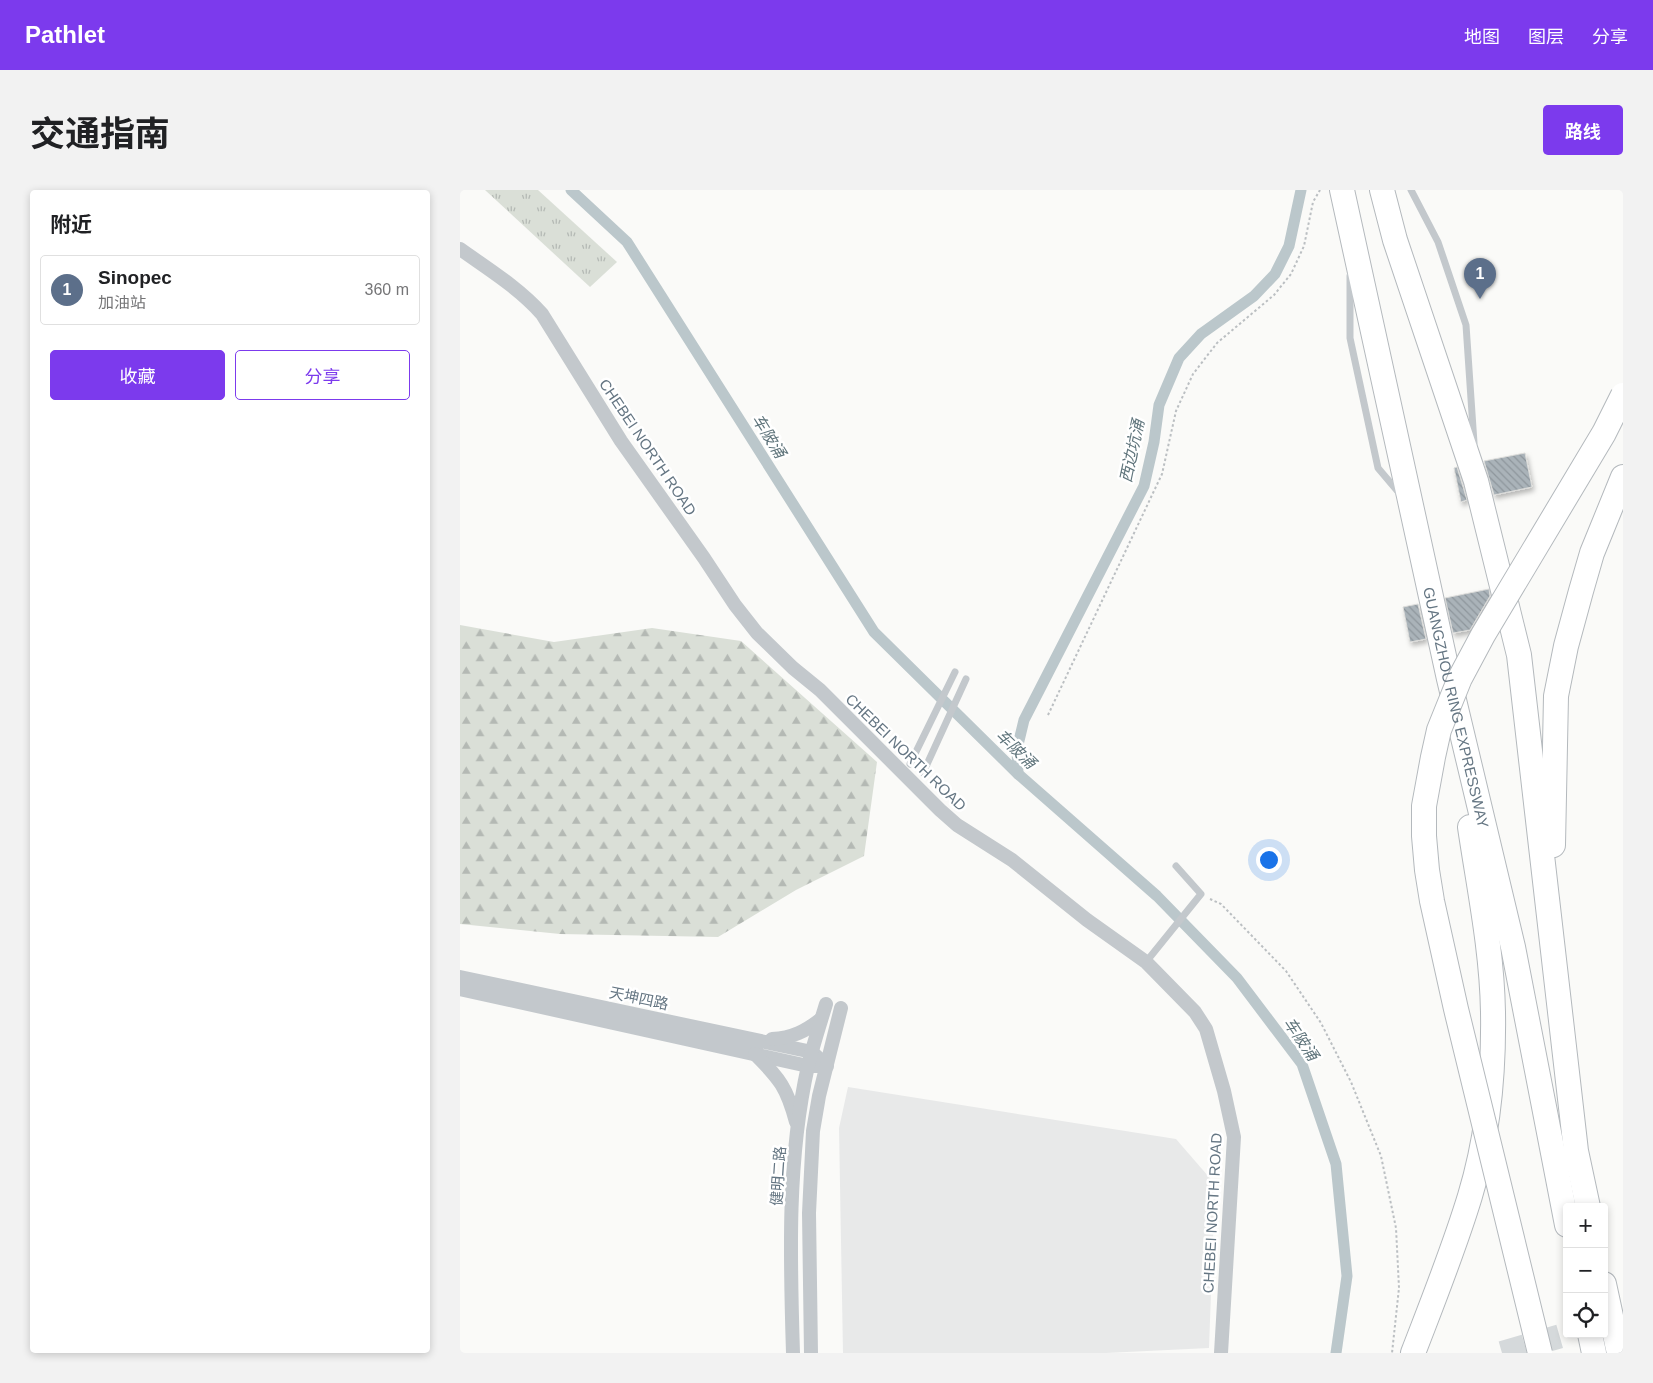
<!DOCTYPE html>
<html lang="zh">
<head>
<meta charset="utf-8">
<style>
	body { margin:0; font-family:Helvetica,"Noto Sans SC",sans-serif; background:#f2f2f2; color:#202124 }
	.controls { position:absolute; right:15px; bottom:15px; display:grid; overflow:hidden; border-radius:5px; box-shadow:0 2px 8px #0003 }
	.controls button { width:45px; height:45px; display:grid; place-items:center; padding:0; border:0; border-bottom:1px solid #e0e0e0; background:#fff; color:#202124; font:25px sans-serif }
	.you { position:absolute; left:808px; top:669px; width:18px; height:18px; margin:-12px; border:4px solid #fff; border-radius:50%; background:#1a73e8; box-shadow:0 0 0 8px #1a73e833 }
	.badge { display:grid; place-items:center; width:32px; height:32px; border-radius:50%; background:#7c3aed; color:#fff; font-size:16px; font-weight:700 }
	.pin { position:absolute; translate:-50% -41px; filter:drop-shadow(0 1px 2px #0008) }
	.pin::after { content:''; position:absolute; top:26px; width:18px; height:15px; background:inherit; clip-path:polygon(0 0,100% 0,50% 100%) }
	.list { margin:0; padding:0; list-style:none }
	h2 { display:flex; justify-content:space-between; align-items:center; height:65px; margin:0; padding:0 20px; font-size:21px }
	h2 small { font-size:16px; font-weight:400; color:#757577 }
	.list li { display:grid; grid-template-columns:32px 1fr auto; gap:15px; align-items:center; box-sizing:border-box; height:70px; margin:0 10px 10px; padding:0 10px; border:1px solid #e0e0e0; border-radius:5px }
	.list b { display:block; font-size:19px; white-space:nowrap }
	.list p { margin:0; font-size:16px; white-space:nowrap; color:#757577 }
	.list em { font-size:16px; font-style:normal; color:#757577 }
	.actions { display:flex; gap:10px; padding:15px 20px }
	.actions a { flex:1; padding:11px 0; border:1px solid #7c3aed; border-radius:5px; text-align:center; font-size:18px; color:#7c3aed }
	.actions .main { background:#7c3aed; color:#fff }
	.icon { flex:none; width:28px; height:28px; fill:none; stroke:currentColor; stroke-width:2; stroke-linecap:round; stroke-linejoin:round }
	.map { position:relative; flex:none; width:1163px; height:1163px; overflow:hidden; border-radius:5px }
	header { display:flex; align-items:center; gap:30px; box-sizing:border-box; height:70px; padding:0 25px; background:#7c3aed; color:#fff }
	header strong { font-size:24px }
	nav { display:flex; gap:28px; margin-inline-start:auto; font-size:18px }
	.intro { display:flex; align-items:center; justify-content:space-between; box-sizing:border-box; height:120px; padding:0 30px }
	h1 { margin:0; font-size:35px }
	.button { padding:12px 22px; border-radius:5px; background:#7c3aed; color:#fff; font-size:18px; font-weight:700 }
	main { display:flex; gap:30px; padding:0 30px }
	aside { flex:1; background:#fff; border-radius:5px; box-shadow:0 2px 8px #0003 }
	.map>svg:first-child { display:block }
	.built { fill:#e8e9e9 }
	.grass { fill:url(#grass-tufts) }
	.forest { fill:url(#forest-firs) }
	.lines { fill:none; stroke-linecap:round; stroke-linejoin:round }
	.canal { stroke:#bbc7cb; stroke-width:11 }
	.building { fill:url(#building-back-hatch); stroke:#dcdcda; filter:url(#shadow) }
	.highway-tunnel { stroke:#d5d9db; stroke-width:24; stroke-dasharray:24 12; stroke-linecap:butt }
	.highway-casing { stroke:#b4b9bd; stroke-width:26 }
	.path { stroke:#bbbfc2; stroke-width:2; stroke-dasharray:2.5 2.5; stroke-linecap:butt }
	.lane { stroke:#c3c8cc; stroke-width:7 }
	.street { stroke:#c3c8cc; stroke-width:14 }
	.highway { stroke:#fff; stroke-width:24 }
	.highway-bridge-casing { stroke:#b4b9bd; stroke-width:26; stroke-linecap:butt }
	.highway-bridge { stroke:#fff; stroke-width:24 }
	.labels { text-anchor:middle; dominant-baseline:central; stroke-width:5; stroke-linejoin:round; paint-order:stroke }
	.street-label { font-size:15px; fill:#657683; stroke:#fff }
	.water-label { font-size:16px; font-style:italic; fill:#60757c; stroke:#fff }
</style>
</head>
<body>
<header>
<strong>Pathlet</strong>
<nav><a>地图</a><a>图层</a><a>分享</a></nav>
</header>
<div class="intro"><h1>交通指南</h1><a class="button">路线</a></div>
<main>
<aside>
<h2>附近<small></small></h2>
<ul class="list">
<li><span class="badge" style="background:#5c6f8a">1</span><div><b>Sinopec</b><p>加油站</p></div><em>360 m</em></li>
</ul>
<div class="actions"><a class="main">收藏</a><a>分享</a></div>
</aside>
<div class="map">
<svg width="1163" height="1163" viewBox="0 0 1163 1163">
	<defs>
		<pattern id="grass-tufts" width="24" height="20" patternUnits="userSpaceOnUse" patternTransform="scale(1.25)"><rect width="24" height="20" fill="#dadfd7"/><path d="M3 7l-1-3M5 7V3M7 7l1-3M15 17l-1-3M17 17v-4M19 17l1-3" fill="none" stroke="#b4b9b4"/></pattern>
		<pattern id="forest-firs" width="22" height="20" patternUnits="userSpaceOnUse" patternTransform="scale(1.25)"><rect width="22" height="20" fill="#dadfd7"/><path d="M5 1l3.5 6h-7zM16 11l3.5 6h-7z" fill="#b4b9b4"/></pattern>
		<pattern id="building-back-hatch" width="6" height="6" patternUnits="userSpaceOnUse" patternTransform="scale(1.25)"><rect width="6" height="6" fill="#aab3b9"/><path d="M-1 5l2 2M0 0l6 6M5-1l2 2" fill="none" stroke="#8e969c"/></pattern>
		<filter id="shadow"><feDropShadow dx="2" dy="3.5" stdDeviation="2.5" flood-color="#0004"/></filter>
	</defs>
	<rect width="100%" height="100%" fill="#fafaf8"/>
	<polygon class="built" points="388,897 716,949 755,994 749,1158 646,1163 383,1163 379,938"/>
	<polygon class="grass" points="25,0 78,0 157,72 130,97"/>
	<polygon class="forest" points="0,435 94,452 192,438 281,451 417,572 404,666 336,700 258,747 100,744 0,734"/>
	<g class="lines">
		<g class="canal">
			<polyline points="111,0 167,52 414,442 558,584 697,706 777,788 842,874 876,974 887,1086 876,1163"/>
			<polyline points="558,584 557,559 564,530 684,296 694,252 699,215 719,168 741,144 794,106 815,84 829,56 841,0"/>
		</g>
	</g>
	<g class="building">
		<polygon points="1065,263 1072,297 1034,305 1024,271"/>
		<polygon points="997,277 1007,310 1001,312 994,278"/>
		<polygon points="1029,399 1030,406 1010,440 993,443 985,408"/>
		<polygon points="958,414 966,449 950,452 943,417"/>
	</g>
	<g class="lines">
		<polyline class="highway-tunnel" points="1042,1163 1108,1144"/>
		<g class="highway-casing">
			<g id="highway">
				<path id="s1" d="M882,0L989,489L1053,757L1107,1035"/>
				<polyline points="922,0 935,50 1016,291 1059,465 1116,961 1128,1017"/>
				<polyline points="1093,655 1096,506 1106,456 1121,401 1132,363 1163,287"/>
				<polyline points="1144,1094 1159,1163"/>
				<polyline points="1130,1144 1134,1163"/>
				<path d="M953,1163C973,1111 994,1059 1010,1006C1028,947 1034,883 1033,822C1032,760 1019,698 1010,637"/>
			</g>
		</g>
		<g class="path">
			<polyline points="588,525 702,284 716,221 733,184 757,153 814,105 831,84 844,56 853,12 860,0"/>
			<polyline points="750,709 761,714 826,781 861,833 891,892 921,966 936,1038 939,1098 932,1163"/>
		</g>
		<g class="lane">
			<polyline points="951,0 978,52 1006,135 1014,253"/>
			<polyline points="890,86 890,148 918,278 940,304"/>
			<polyline points="450,574 495,482"/>
			<polyline points="463,583 506,489"/>
			<polyline points="686,772 741,704 716,676"/>
		</g>
		<g class="street">
			<path d="M0,59C28,79 59,98 82,124L161,251L244,368L275,415L297,443L333,478L360,500L480,620L497,635L552,670L627,730L686,772L735,822L746,839L764,901L774,947L761,1163"/>
			<polyline points="0,787 352,862 367,876 348,876 0,799"/>
			<path d="M312,849C332,848 346,841 361,829"/>
			<path d="M295,864C320,889 327,898 336,932"/>
			<path d="M333,1163C330,1068 327,969 348,876C353,855 360,834 366,814"/>
			<polyline points="351,1163 349,1023 353,941 359,906 381,818"/>
		</g>
		<use href="#highway" class="highway"/>
		<g class="highway-bridge-casing">
			<polyline id="highway-bridge" points="1080,1163 996,819 972,711 967,680 964,646 964,616 973,567 979,540 1000,488 1023,445 1144,243 1163,205"/>
		</g>
		<use href="#highway-bridge" class="highway-bridge"/>
	</g>
	<g class="labels">
		<g class="street-label">
			<text transform="translate(188 257) rotate(56)">CHEBEI NORTH ROAD</text>
			<text stroke="none"><textPath href="#s1" startOffset="530">GUANGZHOU RING EXPRESSWAY</textPath></text>
			<text transform="translate(446 562) rotate(44)">CHEBEI NORTH ROAD</text>
			<text transform="translate(179 808) rotate(12)">天坤四路</text>
			<text transform="translate(318 986) rotate(-86)">健明二路</text>
			<text transform="translate(752 1023) rotate(-87)">CHEBEI NORTH ROAD</text>
		</g>
		<g class="water-label">
			<text transform="translate(309 246) rotate(58)">车陂涌</text>
			<text transform="translate(672 261) rotate(-78)">西边坑涌</text>
			<text transform="translate(556 559) rotate(44)">车陂涌</text>
			<text transform="translate(841 849) rotate(56)">车陂涌</text>
		</g>
	</g>
</svg>
<div class="controls">
<button>+</button>
<button>−</button>
<button><svg class="icon" aria-label="locate" viewBox="0 0 24 24"><circle cx="12" cy="12" r="6"/><path d="M12 2v4M12 18v4M2 12h4M18 12h4"/></svg></button>
</div>
<div class="you"></div>
<div class="pin badge" style="left:1020px;top:109px;background:#5c6f8a">1</div>
</div>
</main>
</body>
</html>
